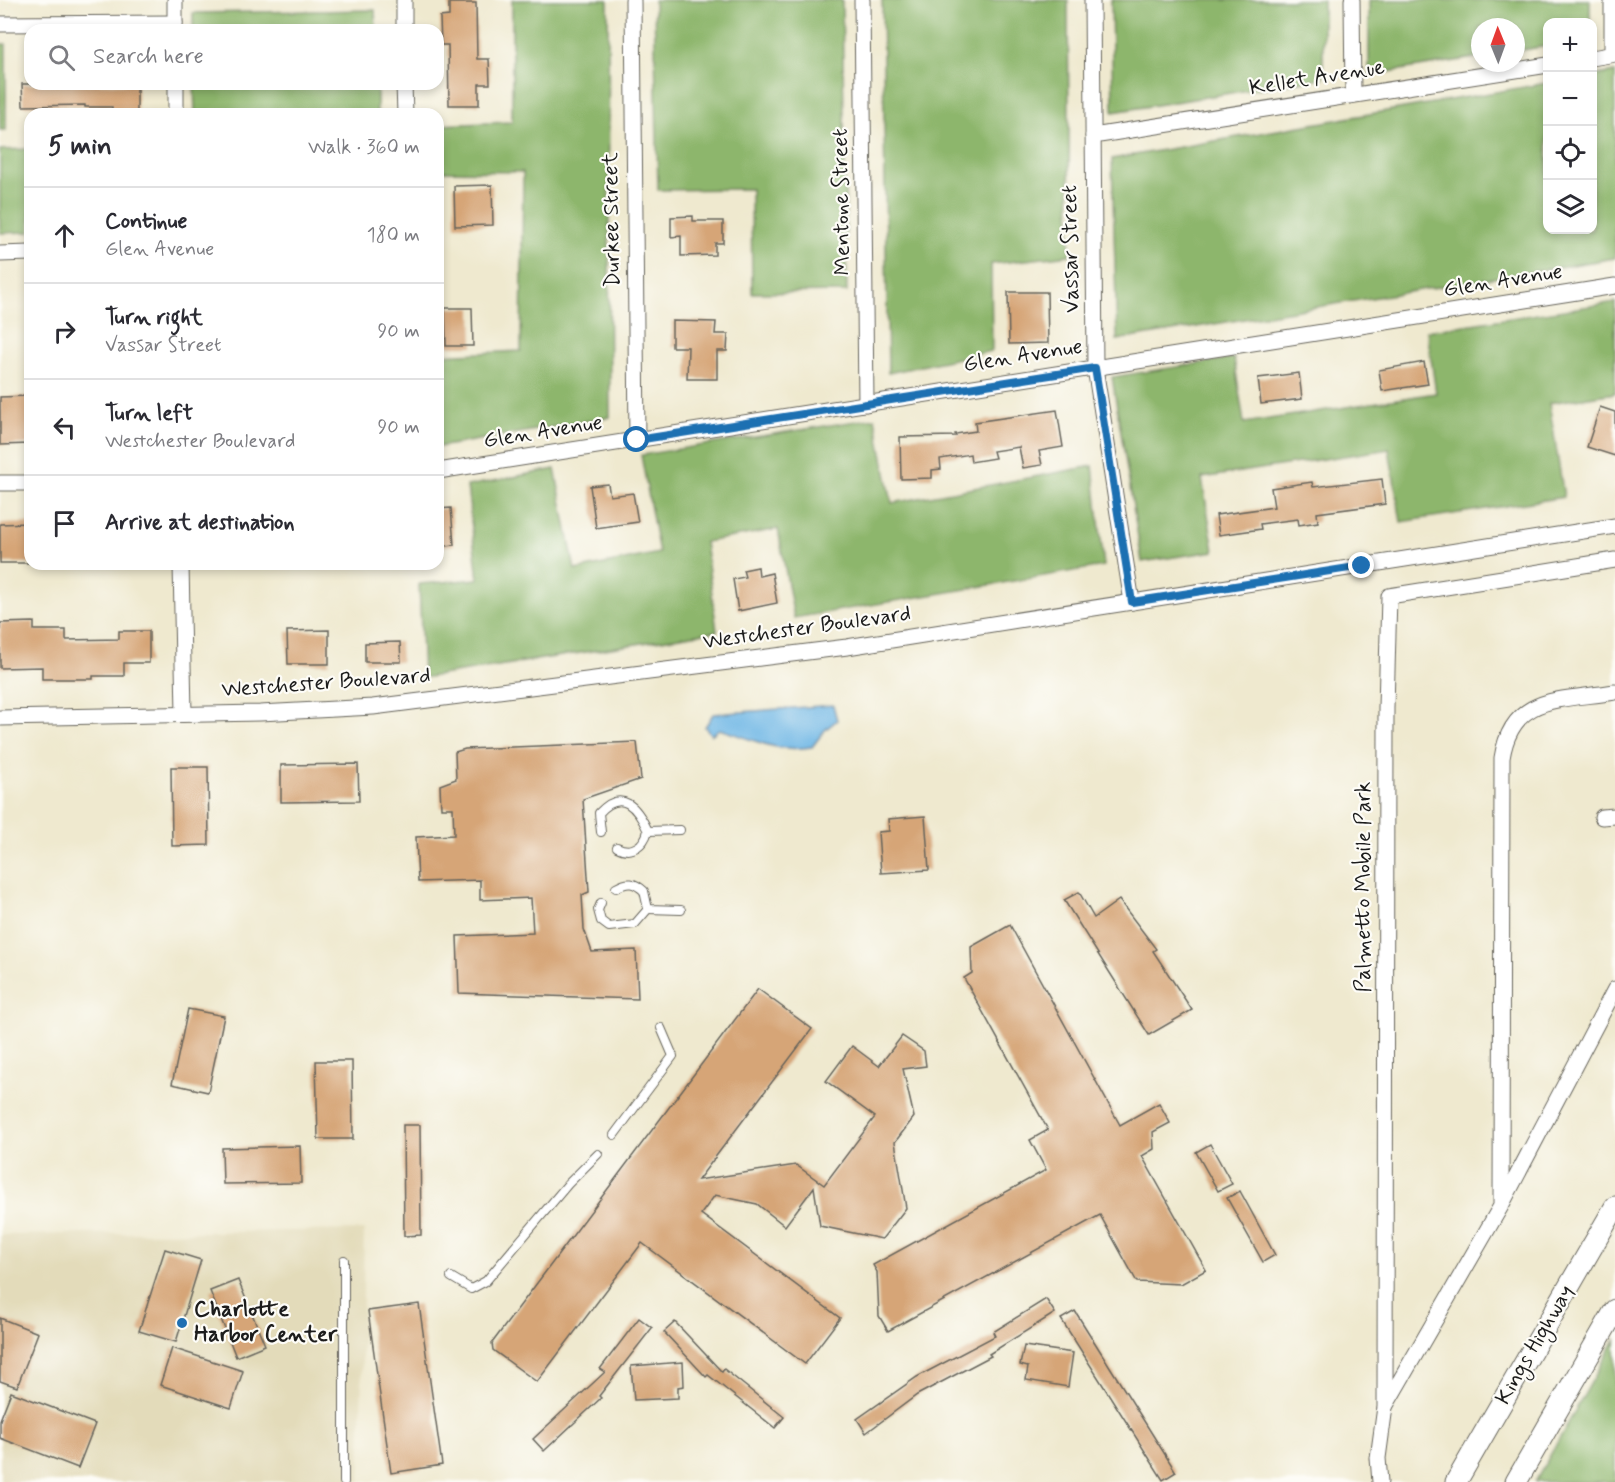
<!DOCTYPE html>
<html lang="en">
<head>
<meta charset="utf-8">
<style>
	body { margin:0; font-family:Mynerve,sans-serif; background:#f2f2f3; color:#2b2b33 }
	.controls { position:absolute; right:18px; top:18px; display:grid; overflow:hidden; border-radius:12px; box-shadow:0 3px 9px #0003 }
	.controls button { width:54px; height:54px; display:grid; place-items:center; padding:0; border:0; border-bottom:2px solid #e1e1e2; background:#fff; color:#2b2b33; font:30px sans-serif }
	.compass { position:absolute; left:1471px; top:18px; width:54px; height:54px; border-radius:50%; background:#fff; box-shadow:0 3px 9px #0003; rotate:359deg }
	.stop { position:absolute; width:18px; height:18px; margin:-14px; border:4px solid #1f6fb2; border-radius:50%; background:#fff }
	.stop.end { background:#1f6fb2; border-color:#fff; box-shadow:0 2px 6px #0008 }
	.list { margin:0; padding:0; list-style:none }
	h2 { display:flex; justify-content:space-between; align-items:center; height:78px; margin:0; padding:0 24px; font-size:26px }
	h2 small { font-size:20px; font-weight:400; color:#7c7c81 }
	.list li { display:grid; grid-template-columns:39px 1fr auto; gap:18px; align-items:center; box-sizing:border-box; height:96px; padding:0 24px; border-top:2px solid #e1e1e2 }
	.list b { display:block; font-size:22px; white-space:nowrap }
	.list p { margin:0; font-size:20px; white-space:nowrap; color:#7c7c81 }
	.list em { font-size:20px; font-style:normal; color:#7c7c81 }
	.icon { flex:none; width:33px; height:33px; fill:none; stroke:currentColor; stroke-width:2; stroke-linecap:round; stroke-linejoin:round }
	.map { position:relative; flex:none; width:1615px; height:1482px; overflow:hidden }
	.search { position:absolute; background:#fff; box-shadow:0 3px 9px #0003; left:24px; top:24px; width:420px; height:66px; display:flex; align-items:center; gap:15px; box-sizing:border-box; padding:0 21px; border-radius:18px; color:#7c7c81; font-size:22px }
	.panel { position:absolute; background:#fff; box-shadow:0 3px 9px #0003; left:24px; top:108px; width:420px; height:462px; border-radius:18px }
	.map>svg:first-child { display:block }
	.built { fill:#e3dbba }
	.forest { fill:#8db66c; stroke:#546944; stroke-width:1.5 }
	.water { fill:#6db6e5; stroke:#446980; stroke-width:1.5 }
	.building { fill:#d6a577 }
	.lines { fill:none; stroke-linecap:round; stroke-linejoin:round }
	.service-casing { stroke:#66645b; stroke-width:10 }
	.minor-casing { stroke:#66645b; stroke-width:17 }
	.secondary-casing { stroke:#66645b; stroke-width:23 }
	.service { stroke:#fff; stroke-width:8 }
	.minor { stroke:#fff; stroke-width:15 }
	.secondary { stroke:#fff; stroke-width:21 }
	.route { stroke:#1f6fb2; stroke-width:8 }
	.poi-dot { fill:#1f6fb2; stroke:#fdfcf7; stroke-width:2 }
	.labels { text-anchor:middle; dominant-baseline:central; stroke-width:4.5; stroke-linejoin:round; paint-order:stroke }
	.street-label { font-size:22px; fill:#1c1c1c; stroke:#fdfcf7 }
	.poi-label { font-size:22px; font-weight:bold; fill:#1c1c1c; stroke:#fdfcf7; text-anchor:start }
</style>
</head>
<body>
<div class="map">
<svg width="1615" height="1482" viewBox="0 0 1615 1482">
	<rect width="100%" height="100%" fill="#fdfcf7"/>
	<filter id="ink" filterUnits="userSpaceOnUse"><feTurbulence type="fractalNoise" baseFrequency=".0167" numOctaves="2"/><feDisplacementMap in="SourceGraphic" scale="12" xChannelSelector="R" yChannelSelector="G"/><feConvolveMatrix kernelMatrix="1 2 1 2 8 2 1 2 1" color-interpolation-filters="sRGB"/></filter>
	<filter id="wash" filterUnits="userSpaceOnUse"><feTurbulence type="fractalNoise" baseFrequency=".008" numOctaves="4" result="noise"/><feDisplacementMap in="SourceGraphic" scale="24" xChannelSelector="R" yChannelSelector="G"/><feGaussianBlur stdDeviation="1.35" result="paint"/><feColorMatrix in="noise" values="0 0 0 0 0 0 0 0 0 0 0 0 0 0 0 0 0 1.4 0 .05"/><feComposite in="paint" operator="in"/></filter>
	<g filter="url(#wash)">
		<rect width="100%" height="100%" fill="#efe9cf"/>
		<polygon class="built" points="364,1230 360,1482 0,1482 0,1235"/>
		<g class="forest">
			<polygon points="512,0 608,0 610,417 438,447 438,355 521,351 523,172 438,171 438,125 512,122"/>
			<polygon points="654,0 842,0 847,292 752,293 751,189 658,190"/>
			<polygon points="882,0 1068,0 1070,255 991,264 992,351 888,373"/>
			<polygon points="1111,0 1323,0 1323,78 1113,112"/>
			<polygon points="1369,0 1590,0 1590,22 1548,22 1547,46 1516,51 1516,27 1480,27 1480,57 1369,75"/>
			<polygon points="375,10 376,30 193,30 193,13"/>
			<rect x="0" y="44" width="6" height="86"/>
			<polygon points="1615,72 1615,258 1117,340 1112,159 1547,83 1548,230 1592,230 1593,76"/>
			<polygon points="194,84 377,84 377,114 195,114"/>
			<polygon points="30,149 30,232 0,233 0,150"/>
			<polygon points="1615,302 1615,393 1549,403 1564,497 1401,522 1389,449 1202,478 1214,551 1142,562 1112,377 1234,358 1244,423 1436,393 1427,331"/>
			<polygon points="875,418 892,503 1093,466 1104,566 794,618 778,529 705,542 717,631 423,678 419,584 478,579 467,486 555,469 575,570 659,553 641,455"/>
			<polygon points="1615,1340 1615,1482 1535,1482"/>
		</g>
		<path class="water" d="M833,705L837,720L825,730L812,747C773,753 754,739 719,729L711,735L705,727L713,714Z"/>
		<g id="blocks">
			<g class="building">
				<polygon points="449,3 476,3 477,59 489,59 490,84 479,84 479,105 449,105 448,45 441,45 440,17 449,16"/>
				<polygon points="22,84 137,84 137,114 112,114 112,107 85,107 85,105 23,106"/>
				<polygon points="492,185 493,225 455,226 454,186"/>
				<polygon points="693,216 693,221 723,221 723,243 715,243 715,255 681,256 681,236 671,237 671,217"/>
				<polygon points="1008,292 1047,292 1048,343 1009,344"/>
				<polygon points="445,308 472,308 473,346 446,346"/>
				<polygon points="672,321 716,322 715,334 728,334 727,351 717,351 717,379 687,379 688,347 672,347"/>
				<polygon points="1424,362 1428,384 1382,391 1379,370"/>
				<polygon points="1299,373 1302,399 1261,404 1258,378"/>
				<polygon points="30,396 30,444 0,445 0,397"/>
				<polygon points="1600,407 1615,412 1615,456 1587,447"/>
				<polygon points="1057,410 1063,447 1039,451 1042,465 1023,468 1019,447 993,451 995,458 971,462 970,454 940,459 941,469 932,470 932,478 901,479 900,437 956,436 955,434 976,431 975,422"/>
				<polygon points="1382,479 1385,504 1317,513 1318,522 1299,525 1298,519 1260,524 1261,529 1219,535 1216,515 1274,507 1271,488 1312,482 1313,487"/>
				<polygon points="608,484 610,496 633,493 638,522 596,528 590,486"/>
				<polygon points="451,508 454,545 438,547 438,509"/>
				<polygon points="30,523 30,563 0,563 0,524"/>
				<polygon points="758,567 759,576 772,573 777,603 738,611 733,579 745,577 743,570"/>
				<polygon points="34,622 34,630 66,630 66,640 119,639 119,631 149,631 149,663 124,663 124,676 93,676 93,679 42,679 42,667 0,668 0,623"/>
				<polygon points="329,630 329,664 288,664 287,631"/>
				<polygon points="400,642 401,662 365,662 365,643"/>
				<polygon points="637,742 641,779 583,799 589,892 582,895 584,929 592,952 636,950 638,999 459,993 457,936 533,933 531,898 480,900 480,880 418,882 416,837 454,835 453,808 441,808 440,785 456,779 455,752 465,749"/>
				<polygon points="358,764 359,801 281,802 281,765"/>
				<polygon points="171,767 208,767 209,845 172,846"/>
				<polygon points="925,816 929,870 881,873 878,832 889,831 888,819"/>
				<polygon points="1079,892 1094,918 1119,900 1156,949 1153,951 1192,1010 1149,1035 1064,900"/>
				<polygon points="1010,925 1120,1125 1159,1103 1170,1123 1153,1132 1154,1149 1142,1156 1206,1270 1181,1284 1137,1282 1100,1215 888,1331 879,1316 877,1272 873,1265 1046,1170 1030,1140 1048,1130 964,978 972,973 971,947"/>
				<polygon points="758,989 812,1029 698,1180 796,1165 824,1185 875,1117 826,1081 852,1046 879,1066 902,1036 924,1051 926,1066 903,1069 914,1117 895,1142 906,1208 882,1239 820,1226 814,1187 785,1226 757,1204 715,1195 701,1214 840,1318 805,1364 642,1243 537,1382 493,1350 492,1343"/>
				<polygon points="188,1009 224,1016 208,1092 172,1084"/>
				<polygon points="316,1061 352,1061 353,1139 318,1139"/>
				<polygon points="403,1125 420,1125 421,1235 404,1236"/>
				<polygon points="1210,1144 1232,1184 1218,1191 1196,1152"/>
				<polygon points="300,1146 301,1183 223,1184 222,1148"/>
				<polygon points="1240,1191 1275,1255 1263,1262 1227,1198"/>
				<polygon points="165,1249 201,1260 176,1342 139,1331"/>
				<polygon points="238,1280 265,1345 236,1357 210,1291"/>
				<polygon points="1046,1299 1055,1313 989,1354 991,1356 917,1395 866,1433 857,1419 917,1377 995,1336 993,1332"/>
				<polygon points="419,1304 442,1465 391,1473 368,1311"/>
				<polygon points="1075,1311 1176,1472 1163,1480 1061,1319"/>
				<polygon points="0,1318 38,1333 17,1387 0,1381"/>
				<polygon points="639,1318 652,1328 599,1396 601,1398 544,1451 533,1439 605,1372 600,1369"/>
				<polygon points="675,1322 722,1372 724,1369 784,1417 775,1428 708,1375 706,1377 664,1332"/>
				<polygon points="1024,1346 1073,1353 1068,1387 1026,1380 1028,1367 1020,1365"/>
				<polygon points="172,1348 243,1371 231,1408 160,1385"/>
				<polygon points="683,1362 684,1386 678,1387 678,1398 634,1400 631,1366"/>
				<polygon points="11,1392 95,1424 78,1468 0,1438 0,1420"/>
			</g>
		</g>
	</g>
	<g filter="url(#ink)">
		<use href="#blocks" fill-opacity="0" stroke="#66645b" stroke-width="1.5"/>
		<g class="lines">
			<g class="service-casing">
				<g id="service">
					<path d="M601,832L599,813C622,788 637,807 648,831L680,830"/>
					<path d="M617,847C632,855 644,845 648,831"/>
					<path d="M616,888C628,881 634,882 644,891L648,909L681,910"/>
					<polyline points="601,903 598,910 601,921 609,927 635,924 648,909"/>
					<polyline points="614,1135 673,1056 661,1028"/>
					<polyline points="451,1277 471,1289 486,1281 568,1184 598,1154"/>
					<polyline points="344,1482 344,1260"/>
				</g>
			</g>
			<g class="minor-casing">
				<g id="minor">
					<polyline points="175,0 175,30"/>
					<polyline points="404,0 404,30"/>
					<polyline points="633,0 637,440"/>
					<polyline points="862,0 866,404"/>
					<polyline points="1092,0 1095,368 1132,602"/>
					<polyline points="1352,0 1353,95"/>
					<polyline points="1612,0 1612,54"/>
					<polyline points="0,24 175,23"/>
					<polyline points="1592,58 1615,54"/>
					<polyline points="176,84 176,114"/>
					<polyline points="404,84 405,114"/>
					<polyline points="1093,136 1548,65"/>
					<polyline points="0,254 30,253"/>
					<polyline points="438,471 1615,286"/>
					<polyline points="0,483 30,483"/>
					<polyline points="181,564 184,714"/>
					<polyline points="0,718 260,713 373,707 847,647 1615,526"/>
					<polyline points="1602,817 1615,816"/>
					<polyline points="1502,1204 1615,989"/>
					<path d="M1386,1405L1501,1206L1502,758C1512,693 1562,701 1615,692"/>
					<polyline points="1380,1482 1378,1458 1385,1407 1386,708 1389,596 1615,560"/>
				</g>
			</g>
			<g class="secondary-casing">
				<g id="secondary">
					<polyline points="1456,1482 1615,1207"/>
					<polyline points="1516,1482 1615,1310"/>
				</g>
			</g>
			<use href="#service" class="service"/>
			<use href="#minor" class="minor"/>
			<use href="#secondary" class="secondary"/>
		</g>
	</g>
	<g class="lines" filter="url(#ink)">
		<polyline class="route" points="637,440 1095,368 1132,602 1362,566"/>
	</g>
	<circle class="poi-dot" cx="182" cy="1323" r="6"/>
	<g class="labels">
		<g class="street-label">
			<text transform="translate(1317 78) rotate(-9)">Kellet Avenue</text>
			<text transform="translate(842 202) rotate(-91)">Mentone Street</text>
			<text transform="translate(612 220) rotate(-91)">Durkee Street</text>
			<text transform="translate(1071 249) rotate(-91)">Vassar Street</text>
			<text transform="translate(1503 281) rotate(-9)">Glen Avenue</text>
			<text transform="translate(1023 356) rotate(-9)">Glen Avenue</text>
			<text transform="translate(543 432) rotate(-9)">Glen Avenue</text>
			<text transform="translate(807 628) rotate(-8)">Westchester Boulevard</text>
			<text transform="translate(326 683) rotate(-4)">Westchester Boulevard</text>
			<text transform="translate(1364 887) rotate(-90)">Palmetto Mobile Park</text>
			<text transform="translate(1535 1345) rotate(-60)">Kings Highway</text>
		</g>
		<g class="poi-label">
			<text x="194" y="1310">Charlotte<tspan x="194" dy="25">Harbor Center</tspan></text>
		</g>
	</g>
</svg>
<div class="controls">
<button>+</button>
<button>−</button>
<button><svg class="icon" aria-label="locate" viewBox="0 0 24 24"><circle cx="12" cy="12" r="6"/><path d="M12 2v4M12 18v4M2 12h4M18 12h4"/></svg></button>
<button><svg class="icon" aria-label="layers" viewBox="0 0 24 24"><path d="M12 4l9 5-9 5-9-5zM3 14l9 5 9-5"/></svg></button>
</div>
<svg class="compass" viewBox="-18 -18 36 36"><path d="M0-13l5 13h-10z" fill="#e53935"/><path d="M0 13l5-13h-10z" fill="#7c7c81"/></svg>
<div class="stop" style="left:637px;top:440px"></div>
<div class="stop end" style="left:1362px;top:566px"></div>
<div class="search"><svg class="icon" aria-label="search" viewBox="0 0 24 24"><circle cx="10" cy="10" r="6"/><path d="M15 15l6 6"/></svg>Search here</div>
<section class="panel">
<h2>5 min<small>Walk · 360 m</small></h2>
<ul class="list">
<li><svg class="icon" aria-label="ahead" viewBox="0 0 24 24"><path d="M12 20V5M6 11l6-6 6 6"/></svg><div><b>Continue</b><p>Glen Avenue</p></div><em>180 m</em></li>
<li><svg class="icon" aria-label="right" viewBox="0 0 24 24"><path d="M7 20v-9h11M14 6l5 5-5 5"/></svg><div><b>Turn right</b><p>Vassar Street</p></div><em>90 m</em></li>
<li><svg class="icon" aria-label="left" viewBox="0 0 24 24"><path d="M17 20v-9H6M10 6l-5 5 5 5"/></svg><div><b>Turn left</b><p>Westchester Boulevard</p></div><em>90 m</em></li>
<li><svg class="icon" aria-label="arrive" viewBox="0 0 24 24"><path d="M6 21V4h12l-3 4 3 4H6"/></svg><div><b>Arrive at destination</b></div></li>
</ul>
</section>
</div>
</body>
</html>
